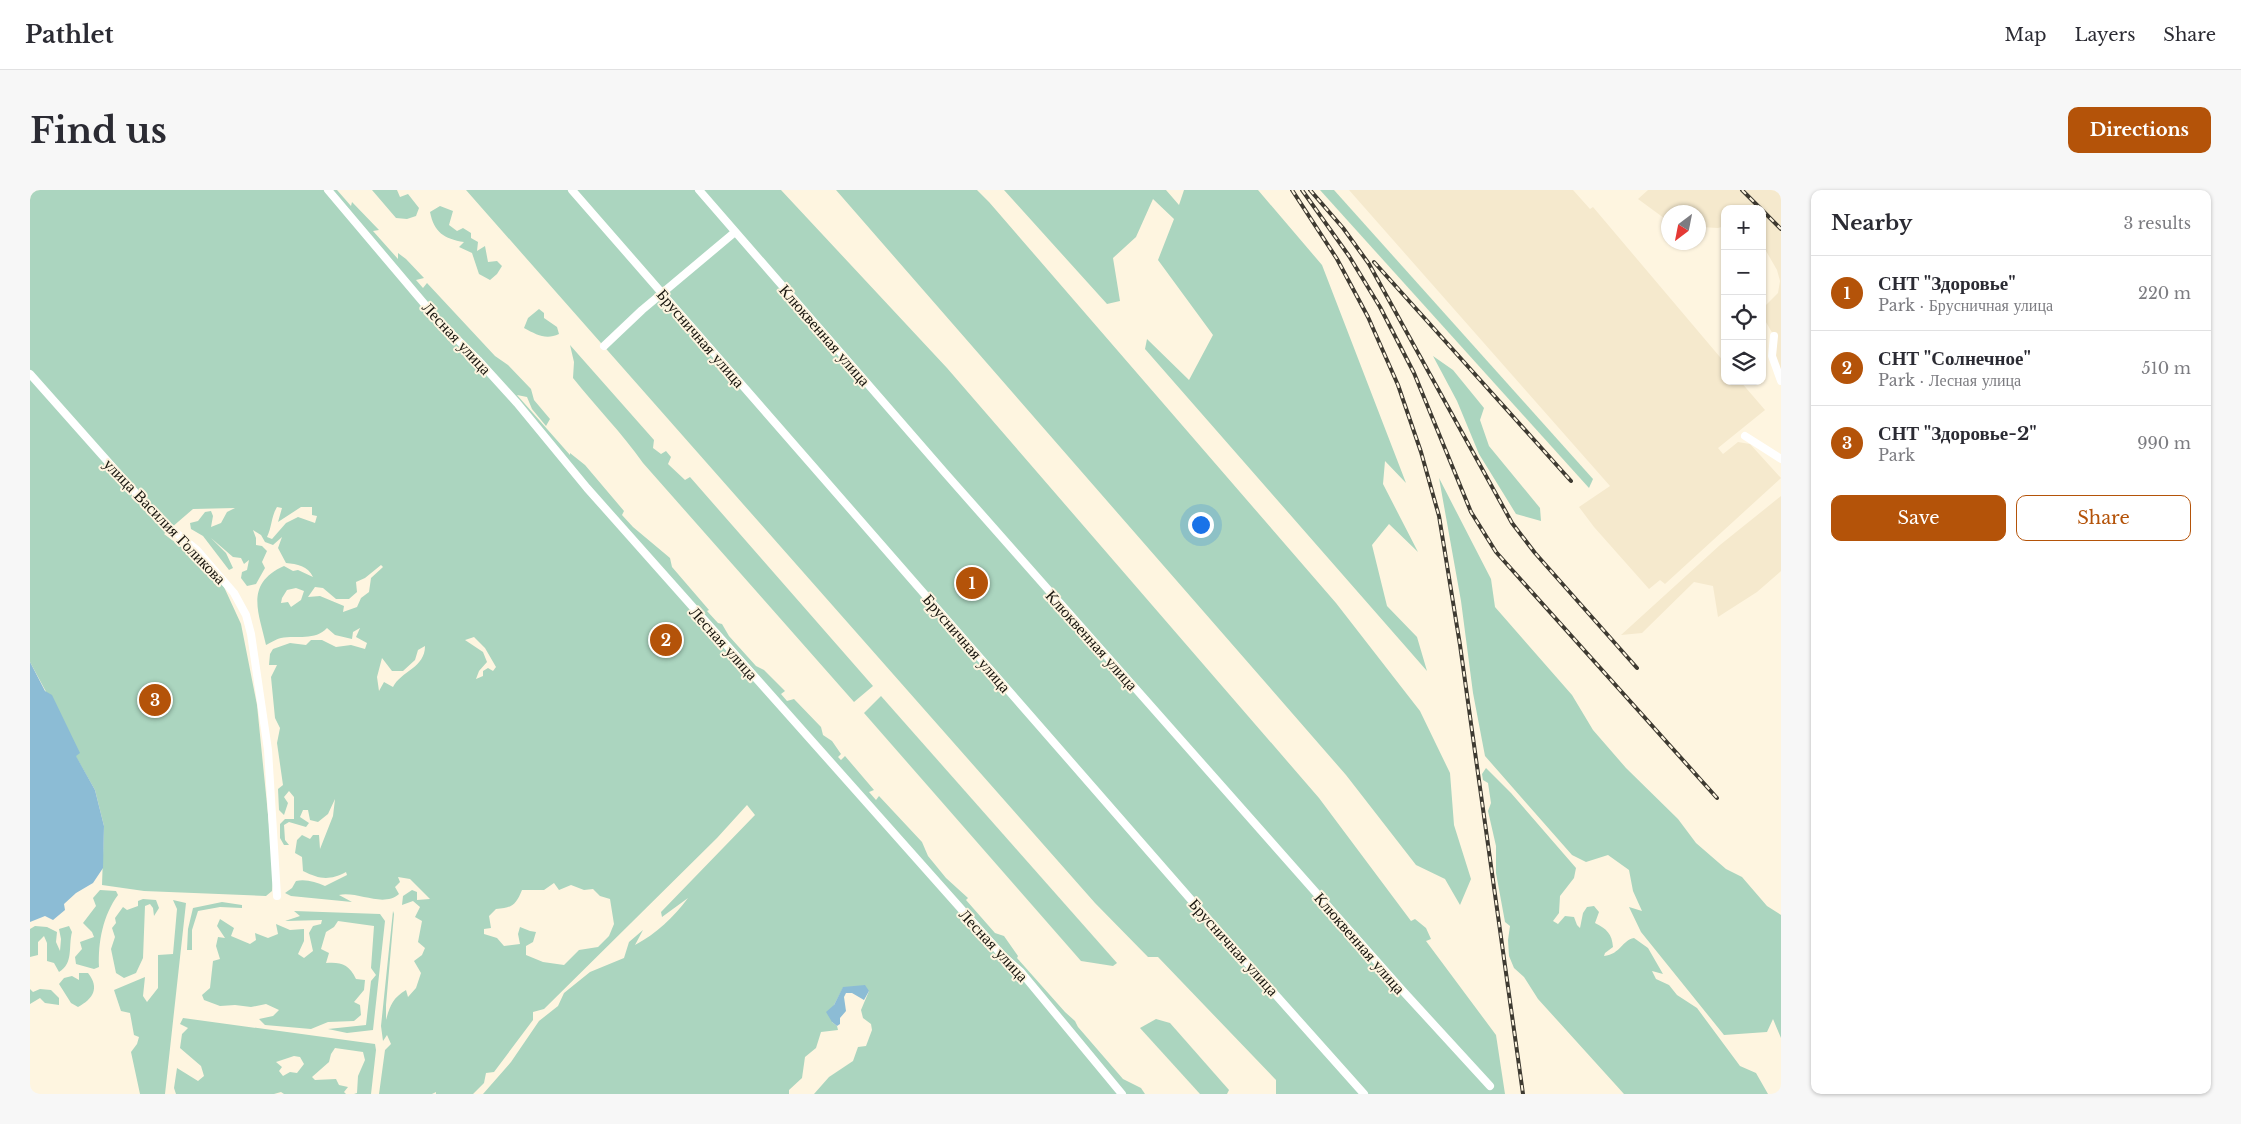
<!DOCTYPE html>
<html lang="en">
<head>
<meta charset="utf-8">
<style>
	body { margin:0; font-family:"Libre Baskerville",serif; background:#f7f7f7; color:#2b2b33 }
	.controls { position:absolute; right:15px; top:15px; display:grid; overflow:hidden; border-radius:10px; box-shadow:0 1px 4px #0004 }
	.controls button { width:45px; height:45px; display:grid; place-items:center; padding:0; border:0; border-bottom:1px solid #e1e1e2; background:#fff; color:#2b2b33; font:25px sans-serif }
	.compass { position:absolute; left:1631px; top:15px; width:45px; height:45px; border-radius:50%; background:#fff; box-shadow:0 1px 4px #0004; rotate:212deg }
	.you { position:absolute; left:1170px; top:334px; width:18px; height:18px; margin:-12px; border:4px solid #fff; border-radius:50%; background:#1a73e8; box-shadow:0 0 0 8px #1a73e833 }
	.badge { display:grid; place-items:center; width:32px; height:32px; border-radius:50%; background:#b45309; color:#fff; font-size:16px; font-weight:700 }
	.pin { position:absolute; translate:-50% -50%; border:2px solid #fff; box-shadow:0 1px 5px #0006 }
	.list { margin:0; padding:0; list-style:none }
	h2 { display:flex; justify-content:space-between; align-items:center; height:65px; margin:0; padding:0 20px; font-size:21px }
	h2 small { font-size:16px; font-weight:400; color:#7c7c81 }
	.list li { display:grid; grid-template-columns:32px 1fr auto; gap:15px; align-items:center; box-sizing:border-box; height:75px; padding:0 20px; border-top:1px solid #e1e1e2 }
	.list b { display:block; font-size:19px; white-space:nowrap }
	.list p { margin:0; font-size:16px; white-space:nowrap; color:#7c7c81 }
	.list em { font-size:16px; font-style:normal; color:#7c7c81 }
	.actions { display:flex; gap:10px; padding:15px 20px }
	.actions a { flex:1; padding:11px 0; border:1px solid #b45309; border-radius:10px; text-align:center; font-size:18px; color:#b45309 }
	.actions .main { background:#b45309; color:#fff }
	.icon { flex:none; width:28px; height:28px; fill:none; stroke:currentColor; stroke-width:2; stroke-linecap:round; stroke-linejoin:round }
	.map { position:relative; flex:none; width:1751px; height:904px; overflow:hidden; border-radius:10px }
	header { display:flex; align-items:center; gap:30px; box-sizing:border-box; height:70px; padding:0 25px; background:#fff; border-bottom:1px solid #e1e1e2 }
	header strong { font-size:24px }
	nav { display:flex; gap:28px; margin-inline-start:auto; font-size:18px }
	.intro { display:flex; align-items:center; justify-content:space-between; box-sizing:border-box; height:120px; padding:0 30px }
	h1 { margin:0; font-size:35px }
	.button { padding:12px 22px; border-radius:10px; background:#b45309; color:#fff; font-size:18px; font-weight:700 }
	main { display:flex; gap:30px; padding:0 30px }
	aside { flex:1; background:#fff; border-radius:10px; box-shadow:0 1px 4px #0004 }
	.map>svg:first-child { display:block }
	.built { fill:#f5e9cd }
	.green { fill:#abd5bf; fill-rule:evenodd }
	.water { fill:#8cbcd5 }
	.lines { fill:none; stroke-linecap:round; stroke-linejoin:round }
	.minor { stroke:#fff; stroke-width:8 }
	.rail-casing { stroke:#3e3a31; stroke-width:4 }
	.rail { stroke:#fef5e0; stroke-width:2; stroke-dasharray:5.5; stroke-linecap:butt }
	.labels { text-anchor:middle; dominant-baseline:central; stroke-width:4; stroke-linejoin:round; paint-order:stroke }
	.street-label { font-size:16px; fill:#18150e; stroke:#fef5e0 }
</style>
</head>
<body>
<header>
<strong>Pathlet</strong>
<nav><a>Map</a><a>Layers</a><a>Share</a></nav>
</header>
<div class="intro"><h1>Find us</h1><a class="button">Directions</a></div>
<main>
<div class="map">
<svg width="1751" height="904" viewBox="0 0 1751 904">
	<rect width="100%" height="100%" fill="#fef5e0"/>
	<g class="built">
		<polygon points="1319,0 1543,0 1560,19 1563,17 1695,173 1695,191 1710,191 1735,220 1688,258 1693,264 1708,252 1720,254 1751,288 1635,394 1630,390 1619,399 1564,337 1549,317 1580,296"/>
		<polygon points="1618,0 1751,0 1751,191 1742,166 1744,146 1733,127 1735,116 1748,103 1750,91 1747,80 1732,54 1732,19 1695,19 1695,36 1688,38 1669,37 1668,22 1638,22 1638,31 1608,9"/>
		<polygon points="1751,306 1751,381 1727,402 1688,427 1683,396 1664,392 1612,443 1591,445 1690,355"/>
	</g>
	<g class="green">
		<path d="M0,0H307L321,16L322,12L349,40L343,41L368,69V63L376,69L394,88L386,90L393,98L397,93L465,166L478,175L501,199L504,210L520,229L516,236L502,219L497,207L487,205L540,265V263L555,275L594,321L592,325L603,337L640,368L642,377L679,420L677,421L688,433L692,434L699,446L726,476L734,480L755,501L751,504L757,511L764,509L791,537L793,545L802,551L811,564L808,567L811,570L815,566L844,600L839,602L846,610L849,606L892,652L898,666L916,688L938,708L936,710L965,743L974,746L988,766L987,768L1035,822L1045,831L1048,837L1093,889L1111,898L1115,904H784L799,887L823,871L828,857L836,856L842,840L841,834L833,828L831,820L839,801L813,798L804,815L802,832L807,836L808,840L791,842L786,858L775,867L772,888L759,900V904H453L481,872L509,831L528,816L534,803L560,782L594,768L599,752L613,740L605,755C626,744 644,727 658,708L632,727L631,722L725,625L717,615L687,648L514,819L503,822V830L464,882L456,883L454,893L443,904H406V902L402,904H349L355,860L361,854L357,845L353,851L351,836L363,721L364,724L356,815V830C360,815 363,808 376,800L378,807L386,798L391,783L384,771L392,765L395,758L388,752L392,731L385,727L390,717L383,711L372,715L373,706L382,700L387,702V710L400,709L380,689L368,687L370,692L365,697L369,704C353,718 328,701 309,705L322,712L261,706L255,703L262,698L266,691C276,689 286,692 295,696L317,685L316,682C299,691 289,689 273,681L272,667L265,663L267,650L272,645L280,649L283,645H289L290,659L303,626L305,609L298,624L288,632L280,630L278,620H273L270,627L279,633L276,637L259,632L254,635L255,650L259,655H254L250,648V634L255,629H264V607L259,601L254,607L258,613L254,625L249,620L248,599L253,595L247,553L250,538L245,528L241,487L247,475H239L240,464L243,459L260,453L276,455L281,450H292L306,457L321,455L335,459L337,453L326,447L330,438L323,442L322,449L305,445L297,438C285,451 267,445 251,448C246,449 240,453 236,455C229,423 214,394 254,376L263,381L268,380L283,387C278,376 267,374 256,373L248,358L252,347L243,355L235,352L231,345L223,340L226,348V355L232,356L237,361L232,372L235,378L226,394L217,396L211,388L212,382L217,380L219,370L214,374L211,368L203,367L181,348L196,363L203,378L199,380L173,346L161,339L160,333L168,331L175,322L181,321L183,326L181,337L191,333L197,322L205,318L163,319L134,344L166,368L194,397L211,434L227,515L244,684L242,701L236,706L114,701L72,695L74,636L65,600L45,565L49,563L0,472ZM247,317L252,318L248,332L271,317H282V325L287,326L285,333L268,327L256,333L242,349L237,347C242,337 241,327 247,317ZM351,375L353,377L341,388L339,402L331,408L327,417L313,422L314,416L290,406L278,407L285,397L293,398L306,409H319L327,402L326,392L335,388ZM266,398L274,401L271,410L261,417L258,412L251,413L252,408L257,400ZM444,447L455,458L466,477L463,481L458,478L453,481V486L446,489L449,481L457,472L453,462L435,450ZM395,456C395,478 371,481 363,497L354,492L349,501L347,487L352,468L362,481H373L385,470L388,460ZM524,693L529,700L541,695L554,700L563,699L570,706L580,709L584,734L579,746L568,757L549,760L534,775L513,772L496,765V756L503,752L506,742L500,741L490,737L488,744L490,754L474,756L467,748L454,744V739L461,738L459,726L466,719C482,718 486,715 492,700H514Z"/>
		<polygon points="342,0 367,0 370,7 378,4 389,18 386,26 377,29 366,28"/>
		<polygon points="436,0 751,0 917,178 1289,608 1381,731 1385,729 1396,738 1401,749 1396,751 1466,845 1475,904 1246,904 1246,890 1128,767 1118,767 1065,713"/>
		<polygon points="806,0 947,0 959,12 1306,413 1390,521 1420,583 1424,635 1441,689 1430,715 1415,689 1386,675 1316,585"/>
		<polygon points="974,0 1136,0 1149,15 1154,0 1228,0 1292,75 1376,293 1355,271 1353,294 1388,362 1359,334 1342,355 1357,416 1387,447 1397,481 1115,159 1117,149 1159,190 1183,145 1128,70 1144,29 1123,9 1106,47 1083,68 1090,111 1077,114"/>
		<polygon points="1290,0 1304,0 1563,289 1559,298"/>
		<path d="M410,16L423,21L419,35L427,41L433,38L441,43V48L448,52L447,61L455,56L458,72L467,71L472,76L467,84L460,90L449,84L442,63L429,57L434,52C414,49 404,42 400,22Z"/>
		<path d="M509,119L514,123V128L527,137L529,144C516,150 507,145 494,138L498,128Z"/>
		<path d="M540,155L624,250L623,258L631,264L636,261L641,267L638,274L655,290L660,287L843,496L824,512L613,273C592,243 566,217 543,188L544,172Z"/>
		<polygon points="1403,166 1423,180 1454,218 1450,230 1459,256 1510,318 1511,331 1486,324 1449,264 1427,211"/>
		<polygon points="1409,288 1461,389 1465,417 1542,505 1563,540 1596,578 1648,629 1666,653 1696,679 1712,687 1737,716 1751,725 1751,848 1743,829 1737,842 1694,845 1611,742 1599,717 1612,721 1603,701 1599,680 1578,665 1556,672 1542,665 1455,566 1443,503 1431,411"/>
		<polygon points="851,506 1087,773 1083,776 1051,771 834,523"/>
		<path d="M1456,578L1481,603L1546,678L1544,688L1530,706L1529,723L1523,731L1528,734L1535,726L1544,727L1547,735L1550,738L1553,723L1557,717L1564,716L1569,722L1565,733C1577,739 1582,744 1583,757L1575,763L1574,766C1591,764 1592,750 1604,748L1618,758L1633,784L1622,781L1626,789L1639,795L1647,805L1667,818L1710,876L1726,883L1738,904H1594L1508,809L1494,787L1484,778L1479,766L1478,750L1480,736L1475,732L1466,683V656L1458,621L1461,613L1458,593L1453,590L1452,584Z"/>
		<path d="M70,700L86,701L88,705C73,725 68,752 69,777L64,779L46,774L45,767L52,759L50,752L64,747L62,742L53,733L66,716L63,708Z"/>
		<polygon points="113,709 126,710 129,718 124,726 123,718 120,714 115,716 113,768 106,783 94,788 86,783 81,759 85,747 82,738 86,733 85,728 93,717 97,720 108,716 108,711"/>
		<polygon points="143,710 156,713 135,904 110,904 101,862 107,854 109,847 104,845 100,823 91,821 84,800 115,787 113,806 117,812 128,798 128,765 143,764 147,719"/>
		<polygon points="192,712 212,715 212,718 190,717 168,721 162,740 162,760 157,760 158,739 163,718"/>
		<path d="M264,721L350,724L355,731L343,840L317,843L298,839L336,835L341,791L346,785L341,778L344,736L308,731L304,737L296,742L291,759L299,763L296,773C311,772 319,774 326,789L335,790L334,800L324,812L330,815L331,825L324,831L298,832L281,839L235,835L229,829L243,826L249,820L236,814L221,817L205,815L190,816L174,810L172,805L180,798L183,771L190,769L186,756L188,747L195,748L187,736L190,729L204,738L201,746L220,754L226,750L225,743L238,748L248,744L246,734L260,740L274,739V751L268,764L274,768L283,761L279,743L283,736L291,734L292,730L255,731L270,726Z"/>
		<path d="M5,736L17,737L27,742L26,752L30,761L31,749L29,739L39,736L42,742C38,757 44,773 29,782L24,773L17,771V753L14,746L8,752V765L0,767V739Z"/>
		<path d="M49,783H58C70,798 63,809 48,817L41,813L29,794L34,788L42,786L49,790Z"/>
		<polygon points="0,799 3,802 10,799 21,800 29,808 29,815 15,813 10,808 0,814"/>
		<path d="M153,828L345,854L346,860L341,904H324L327,903L328,886L335,870L333,862L305,858L301,864L299,872L282,887L285,890L306,889L309,895L318,897L314,902L316,904H254L251,902L244,904H146L144,898L147,878L168,891L174,886L171,876L150,858L152,844L158,838L150,834ZM264,866L270,867L274,874L267,883L260,882L253,886L249,881L252,877L246,872Z"/>
		<polygon points="1126,829 1140,833 1199,900 1197,904 1170,904 1110,838"/>
	</g>
	<g class="water">
		<polygon points="0,472 15,501 22,505 50,563 46,566 65,600 74,636 73,678 63,693 46,703 34,714 35,720 23,730 15,726 0,732"/>
		<polygon points="835,795 839,801 834,810 822,803 816,803 814,807 816,821 810,828 810,834 807,836 802,832 796,822 804,815 813,797"/>
	</g>
	<g class="lines">
		<g class="minor">
			<polyline points="298,0 408,130 448,170 487,213 557,298 973,766 991,782 1092,904"/>
			<polyline points="542,0 1170,720 1334,904"/>
			<polyline points="669,0 916,284 1372,800 1460,896"/>
			<polyline points="1744,146 1742,166 1751,191"/>
			<polyline points="574,156 612,120 705,42"/>
			<polyline points="0,184 127,327 167,360 204,403 216,425 221,444 238,560 247,706"/>
			<polyline points="1715,246 1751,269"/>
		</g>
		<g class="rail-casing">
			<g id="rail">
				<polyline points="1262,0 1307,69 1338,127 1368,195 1391,262 1409,326 1430,455 1493,904"/>
				<polyline points="1272,0 1319,66 1350,117 1384,183 1441,322 1466,362 1687,608"/>
				<polyline points="1280,0 1313,38 1339,74 1482,333 1505,363 1607,478"/>
				<polyline points="1712,0 1731,19"/>
				<polyline points="1732,20 1751,39"/>
				<polyline points="1344,72 1541,291"/>
			</g>
		</g>
		<use href="#rail" class="rail"/>
	</g>
	<g class="labels">
		<g class="street-label">
			<text transform="translate(795 145) rotate(49)">Клюквенная улица</text>
			<text transform="translate(427 148) rotate(47)">Лесная улица</text>
			<text transform="translate(671 148) rotate(49)">Брусничная улица</text>
			<text transform="translate(135 331) rotate(46)">улица Василия Голикова</text>
			<text transform="translate(1062 450) rotate(48)">Клюквенная улица</text>
			<text transform="translate(694 453) rotate(48)">Лесная улица</text>
			<text transform="translate(937 453) rotate(49)">Брусничная улица</text>
			<text transform="translate(1330 753) rotate(49)">Клюквенная улица</text>
			<text transform="translate(964 755) rotate(47)">Лесная улица</text>
			<text transform="translate(1204 757) rotate(48)">Брусничная улица</text>
		</g>
	</g>
</svg>
<div class="controls">
<button>+</button>
<button>−</button>
<button><svg class="icon" aria-label="locate" viewBox="0 0 24 24"><circle cx="12" cy="12" r="6"/><path d="M12 2v4M12 18v4M2 12h4M18 12h4"/></svg></button>
<button><svg class="icon" aria-label="layers" viewBox="0 0 24 24"><path d="M12 4l9 5-9 5-9-5zM3 14l9 5 9-5"/></svg></button>
</div>
<svg class="compass" viewBox="-18 -18 36 36"><path d="M0-13l5 13h-10z" fill="#e53935"/><path d="M0 13l5-13h-10z" fill="#7c7c81"/></svg>
<div class="you"></div>
<div class="pin badge" style="left:942px;top:393px">1</div>
<div class="pin badge" style="left:636px;top:450px">2</div>
<div class="pin badge" style="left:125px;top:510px">3</div>
</div>
<aside>
<h2>Nearby<small>3 results</small></h2>
<ul class="list">
<li><span class="badge">1</span><div><b>СНТ &quot;Здоровье&quot;</b><p>Park · Брусничная улица</p></div><em>220 m</em></li>
<li><span class="badge">2</span><div><b>СНТ &quot;Солнечное&quot;</b><p>Park · Лесная улица</p></div><em>510 m</em></li>
<li><span class="badge">3</span><div><b>СНТ &quot;Здоровье-2&quot;</b><p>Park</p></div><em>990 m</em></li>
</ul>
<div class="actions"><a class="main">Save</a><a>Share</a></div>
</aside>
</main>
</body>
</html>
